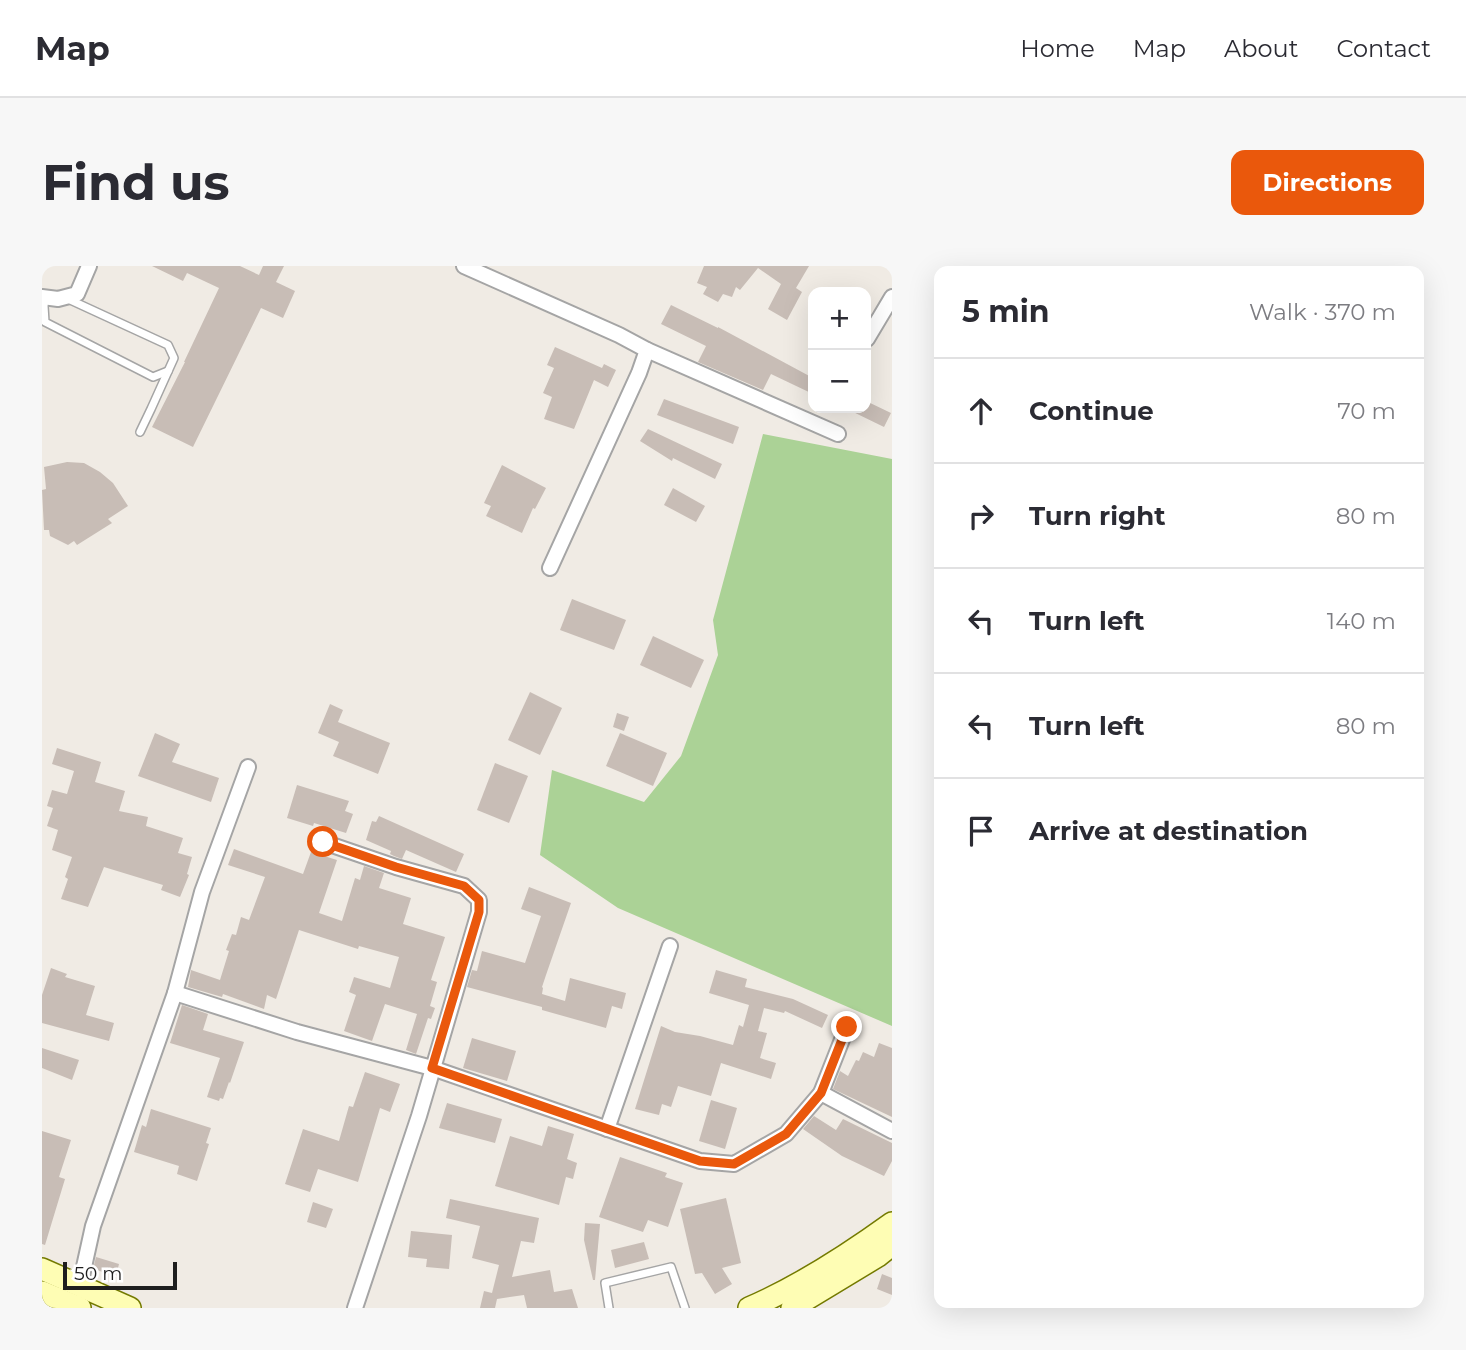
<!DOCTYPE html>
<html lang="en">
<head>
<meta charset="utf-8">
<style>
	body { margin:0; font-family:Montserrat,sans-serif; background:#f7f7f7; color:#2b2b33 }
	.controls { position:absolute; right:21px; top:21px; display:grid; overflow:hidden; border-radius:14px; box-shadow:0 7px 28px #0002 }
	.controls button { width:63px; height:63px; display:grid; place-items:center; padding:0; border:0; border-bottom:2px solid #e1e1e2; background:#fff; color:#2b2b33; font:35px sans-serif }
	.scale { position:absolute; left:21px; bottom:18px; width:114px; box-sizing:border-box; padding-left:7px; border:4px solid #1e1e1e; border-top:0; font-size:19px; line-height:24px; white-space:nowrap; color:#1e1e1e; -webkit-text-stroke:5px #fff; paint-order:stroke }
	.stop { position:absolute; width:21px; height:21px; margin:-16px; border:5px solid #ea580c; border-radius:50%; background:#fff }
	.stop.end { background:#ea580c; border-color:#fff; box-shadow:0 2px 7px #0008 }
	.list { margin:0; padding:0; list-style:none }
	h2 { display:flex; justify-content:space-between; align-items:center; height:91px; margin:0; padding:0 28px; font-size:30px }
	h2 small { font-size:23px; font-weight:400; color:#7c7c81 }
	.list li { display:grid; grid-template-columns:46px 1fr auto; gap:21px; align-items:center; box-sizing:border-box; height:105px; padding:0 28px; border-top:2px solid #e1e1e2 }
	.list b { display:block; font-size:26px; white-space:nowrap }
	.list em { font-size:23px; font-style:normal; color:#7c7c81 }
	.icon { flex:none; width:38px; height:38px; fill:none; stroke:currentColor; stroke-width:2; stroke-linecap:round; stroke-linejoin:round }
	.map { position:relative; flex:none; width:850px; height:1042px; overflow:hidden; border-radius:14px }
	header { display:flex; align-items:center; gap:42px; box-sizing:border-box; height:98px; padding:0 35px; background:#fff; border-bottom:2px solid #e1e1e2 }
	header strong { font-size:33px }
	nav { display:flex; gap:38px; margin-inline-start:auto; font-size:24px }
	.intro { display:flex; align-items:center; justify-content:space-between; box-sizing:border-box; height:168px; padding:0 42px }
	h1 { margin:0; font-size:49px }
	.button { padding:18px 32px; border-radius:14px; background:#ea580c; color:#fff; font-size:24px; font-weight:700 }
	main { display:flex; gap:42px; padding:0 42px }
	aside { flex:1; background:#fff; border-radius:14px; box-shadow:0 7px 28px #0002 }
	.map>svg:first-child { display:block }
	.forest { fill:#abd296 }
	.building { fill:#c8bdb6 }
	.lines { fill:none; stroke-linecap:round; stroke-linejoin:round }
	.service-casing { stroke:#a5a5a5; stroke-width:10 }
	.minor-casing { stroke:#a5a5a5; stroke-width:18 }
	.secondary-casing { stroke:#747a00; stroke-width:24 }
	.service { stroke:#fff; stroke-width:7 }
	.minor { stroke:#fff; stroke-width:14 }
	.secondary { stroke:#fefdb4; stroke-width:21 }
	.route { stroke:#ea580c; stroke-width:9 }
</style>
</head>
<body>
<header>
<strong>Map</strong>
<nav><a>Home</a><a>Map</a><a>About</a><a>Contact</a></nav>
</header>
<div class="intro"><h1>Find us</h1><a class="button">Directions</a></div>
<main>
<div class="map">
<svg width="850" height="1042" viewBox="0 0 850 1042">
	<rect width="100%" height="100%" fill="#f0ebe4"/>
	<polygon class="forest" points="721,168 850,193 850,760 576,642 498,589 510,504 602,536 639,490 676,389 671,354"/>
	<g class="building">
		<polygon points="110,0 198,0 217,9 221,0 242,0 234,16 253,25 241,52 219,42 151,181 110,161 143,96 142,96 177,22 145,7 141,15"/>
		<polygon points="662,0 767,0 754,22 760,26 745,54 726,43 739,18 716,2 698,24 694,21 690,31 681,28 676,36 661,28 665,21 655,17"/>
		<polygon points="629,39 676,62 676,61 771,112 771,128 729,108 721,124 656,96 664,80 619,58"/>
		<polygon points="513,81 560,102 562,98 574,104 566,121 552,114 532,163 502,153 510,131 501,127 512,102 505,99"/>
		<polygon points="622,133 697,161 691,178 615,149"/>
		<polygon points="824,135 849,147 842,161 803,142 824,142"/>
		<polygon points="606,163 680,198 673,213 631,192 630,195 598,175"/>
		<polygon points="25,196 42,197 58,206 71,217 86,240 66,253 70,257 35,279 32,275 26,279 8,270 7,264 2,264 0,224 4,223 2,201"/>
		<polygon points="460,199 504,222 493,243 491,242 480,267 444,250 449,240 442,237"/>
		<polygon points="631,222 663,240 654,256 622,239"/>
		<polygon points="530,333 584,354 572,384 518,364"/>
		<polygon points="611,370 662,394 649,422 598,399"/>
		<polygon points="488,426 520,442 498,489 466,474"/>
		<polygon points="288,438 301,444 296,456 348,477 336,508 291,490 297,476 276,467"/>
		<polygon points="575,447 587,451 582,465 571,461"/>
		<polygon points="113,467 138,478 130,496 177,512 169,536 96,510"/>
		<polygon points="578,467 625,487 611,520 564,500"/>
		<polygon points="15,482 59,496 53,516 83,525 77,545 106,551 104,560 141,572 136,587 150,591 145,608 147,609 138,631 119,624 121,619 62,601 46,641 19,633 26,613 23,611 30,591 10,584 16,564 5,560 11,542 5,540 10,524 25,528 32,505 10,498"/>
		<polygon points="453,497 486,510 467,557 435,544"/>
		<polygon points="255,519 307,535 303,545 311,548 304,567 272,557 271,560 245,552"/>
		<polygon points="337,550 422,588 414,606 364,584 360,593 352,590 348,588 349,585 324,574 330,555 334,556"/>
		<polygon points="192,583 261,608 269,586 295,594 277,647 300,655 313,612 318,614 322,600 342,607 337,622 369,632 361,658 403,671 389,714 395,716 388,740 393,742 389,753 386,752 374,788 364,784 375,748 343,738 330,775 302,765 314,729 307,726 312,711 348,722 357,691 317,680 316,683 257,664 234,733 225,729 222,743 181,728 180,731 146,721 149,704 178,714 187,685 184,684 190,668 194,669 199,651 207,654 223,611 186,599"/>
		<polygon points="487,621 529,637 504,709 500,721 501,722 500,728 523,735 528,712 584,727 580,743 570,740 564,762 500,744 500,741 425,721 430,704 435,705 440,685 483,697 499,650 479,643"/>
		<polygon points="9,702 25,708 23,711 53,720 44,749 72,757 67,775 0,757 0,729"/>
		<polygon points="674,704 705,713 703,721 751,733 786,749 780,762 743,745 742,747 722,742 716,765 725,767 718,792 734,797 729,813 679,797 669,830 636,820 629,841 620,838 617,849 593,843 619,760 633,766 658,770 691,779 697,759 701,761 707,739 667,727"/>
		<polygon points="140,739 166,748 161,764 202,776 188,817 187,816 181,833 178,832 177,835 165,831 178,792 128,777"/>
		<polygon points="430,772 474,785 465,815 421,802"/>
		<polygon points="837,777 850,782 850,851 791,823 798,805 806,810 814,794 817,795 821,786 832,791"/>
		<polygon points="0,782 37,794 30,814 0,802"/>
		<polygon points="323,806 358,818 348,846 338,842 316,916 276,903 268,926 243,918 261,863 297,875 307,840 311,841"/>
		<polygon points="669,834 695,842 683,883 657,875"/>
		<polygon points="405,837 460,853 453,877 397,862"/>
		<polygon points="109,843 169,862 164,877 167,878 155,915 135,908 137,900 92,886 100,859 104,861"/>
		<polygon points="772,850 794,864 801,853 850,877 850,895 842,910 800,890 761,863"/>
		<polygon points="506,860 532,868 525,893 535,897 531,913 524,911 517,939 453,920 468,870 500,880"/>
		<polygon points="0,865 29,874 17,911 23,913 3,979 0,978"/>
		<polygon points="578,891 625,907 623,911 641,917 626,961 606,954 601,966 557,951"/>
		<polygon points="684,932 699,997 680,1002 690,1018 673,1028 660,1007 653,1008 638,943"/>
		<polygon points="408,933 497,952 492,977 479,975 470,1011 508,1004 512,1026 530,1023 536,1042 485,1042 482,1029 455,1033 453,1042 438,1042 442,1025 450,1027 457,999 430,992 438,960 404,952"/>
		<polygon points="271,936 291,943 284,962 265,956"/>
		<polygon points="543,957 558,958 553,1014 551,1014 542,974"/>
		<polygon points="369,965 410,969 407,1003 384,1001 385,993 366,991"/>
		<polygon points="602,976 607,993 573,1002 569,984"/>
		<polygon points="54,991 77,998 74,1010 51,1003"/>
		<polygon points="840,1008 850,1012 850,1029 835,1023"/>
	</g>
	<g class="lines">
		<g class="service-casing">
			<g id="service">
				<polyline points="3,32 2,40 3,56 111,111 126,105"/>
				<polyline points="24,32 126,79 132,92 109,143 98,166"/>
				<polyline points="567,1042 563,1017 629,1001 643,1042"/>
			</g>
		</g>
		<g class="minor-casing">
			<g id="minor">
				<polyline points="422,0 577,69 605,84 597,107 508,302"/>
				<polyline points="0,31 16,33 35,28 47,0"/>
				<polyline points="825,73 850,31"/>
				<polyline points="605,84 796,168"/>
				<polyline points="281,576 354,601 422,620 437,634 437,646 377,850 313,1042"/>
				<polyline points="133,727 255,766 390,802 658,895 692,898 744,868 779,827 850,865"/>
				<polyline points="779,827 805,761"/>
				<polyline points="565,863 628,680"/>
				<polyline points="38,1019 51,960 133,727 160,626 206,501"/>
			</g>
		</g>
		<g class="secondary-casing">
			<g id="secondary">
				<polyline points="0,1003 88,1042"/>
				<polyline points="0,1026 38,1042"/>
				<path d="M707,1042C756,1021 807,988 850,957"/>
				<polyline points="750,1042 836,990 850,979"/>
			</g>
		</g>
		<use href="#service" class="service"/>
		<use href="#minor" class="minor"/>
		<use href="#secondary" class="secondary"/>
	</g>
	<g class="lines">
		<polyline class="route" points="281,576 354,601 422,620 437,634 437,646 390,802 658,895 692,898 744,868 779,827 805,761"/>
	</g>
</svg>
<div class="controls">
<button>+</button>
<button>−</button>
</div>
<div class="scale">50 m</div>
<div class="stop" style="left:281px;top:576px"></div>
<div class="stop end" style="left:805px;top:761px"></div>
</div>
<aside>
<h2>5 min<small>Walk · 370 m</small></h2>
<ul class="list">
<li><svg class="icon" aria-label="ahead" viewBox="0 0 24 24"><path d="M12 20V5M6 11l6-6 6 6"/></svg><div><b>Continue</b></div><em>70 m</em></li>
<li><svg class="icon" aria-label="right" viewBox="0 0 24 24"><path d="M7 20v-9h11M14 6l5 5-5 5"/></svg><div><b>Turn right</b></div><em>80 m</em></li>
<li><svg class="icon" aria-label="left" viewBox="0 0 24 24"><path d="M17 20v-9H6M10 6l-5 5 5 5"/></svg><div><b>Turn left</b></div><em>140 m</em></li>
<li><svg class="icon" aria-label="left" viewBox="0 0 24 24"><path d="M17 20v-9H6M10 6l-5 5 5 5"/></svg><div><b>Turn left</b></div><em>80 m</em></li>
<li><svg class="icon" aria-label="arrive" viewBox="0 0 24 24"><path d="M6 21V4h12l-3 4 3 4H6"/></svg><div><b>Arrive at destination</b></div></li>
</ul>
</aside>
</main>
</body>
</html>
